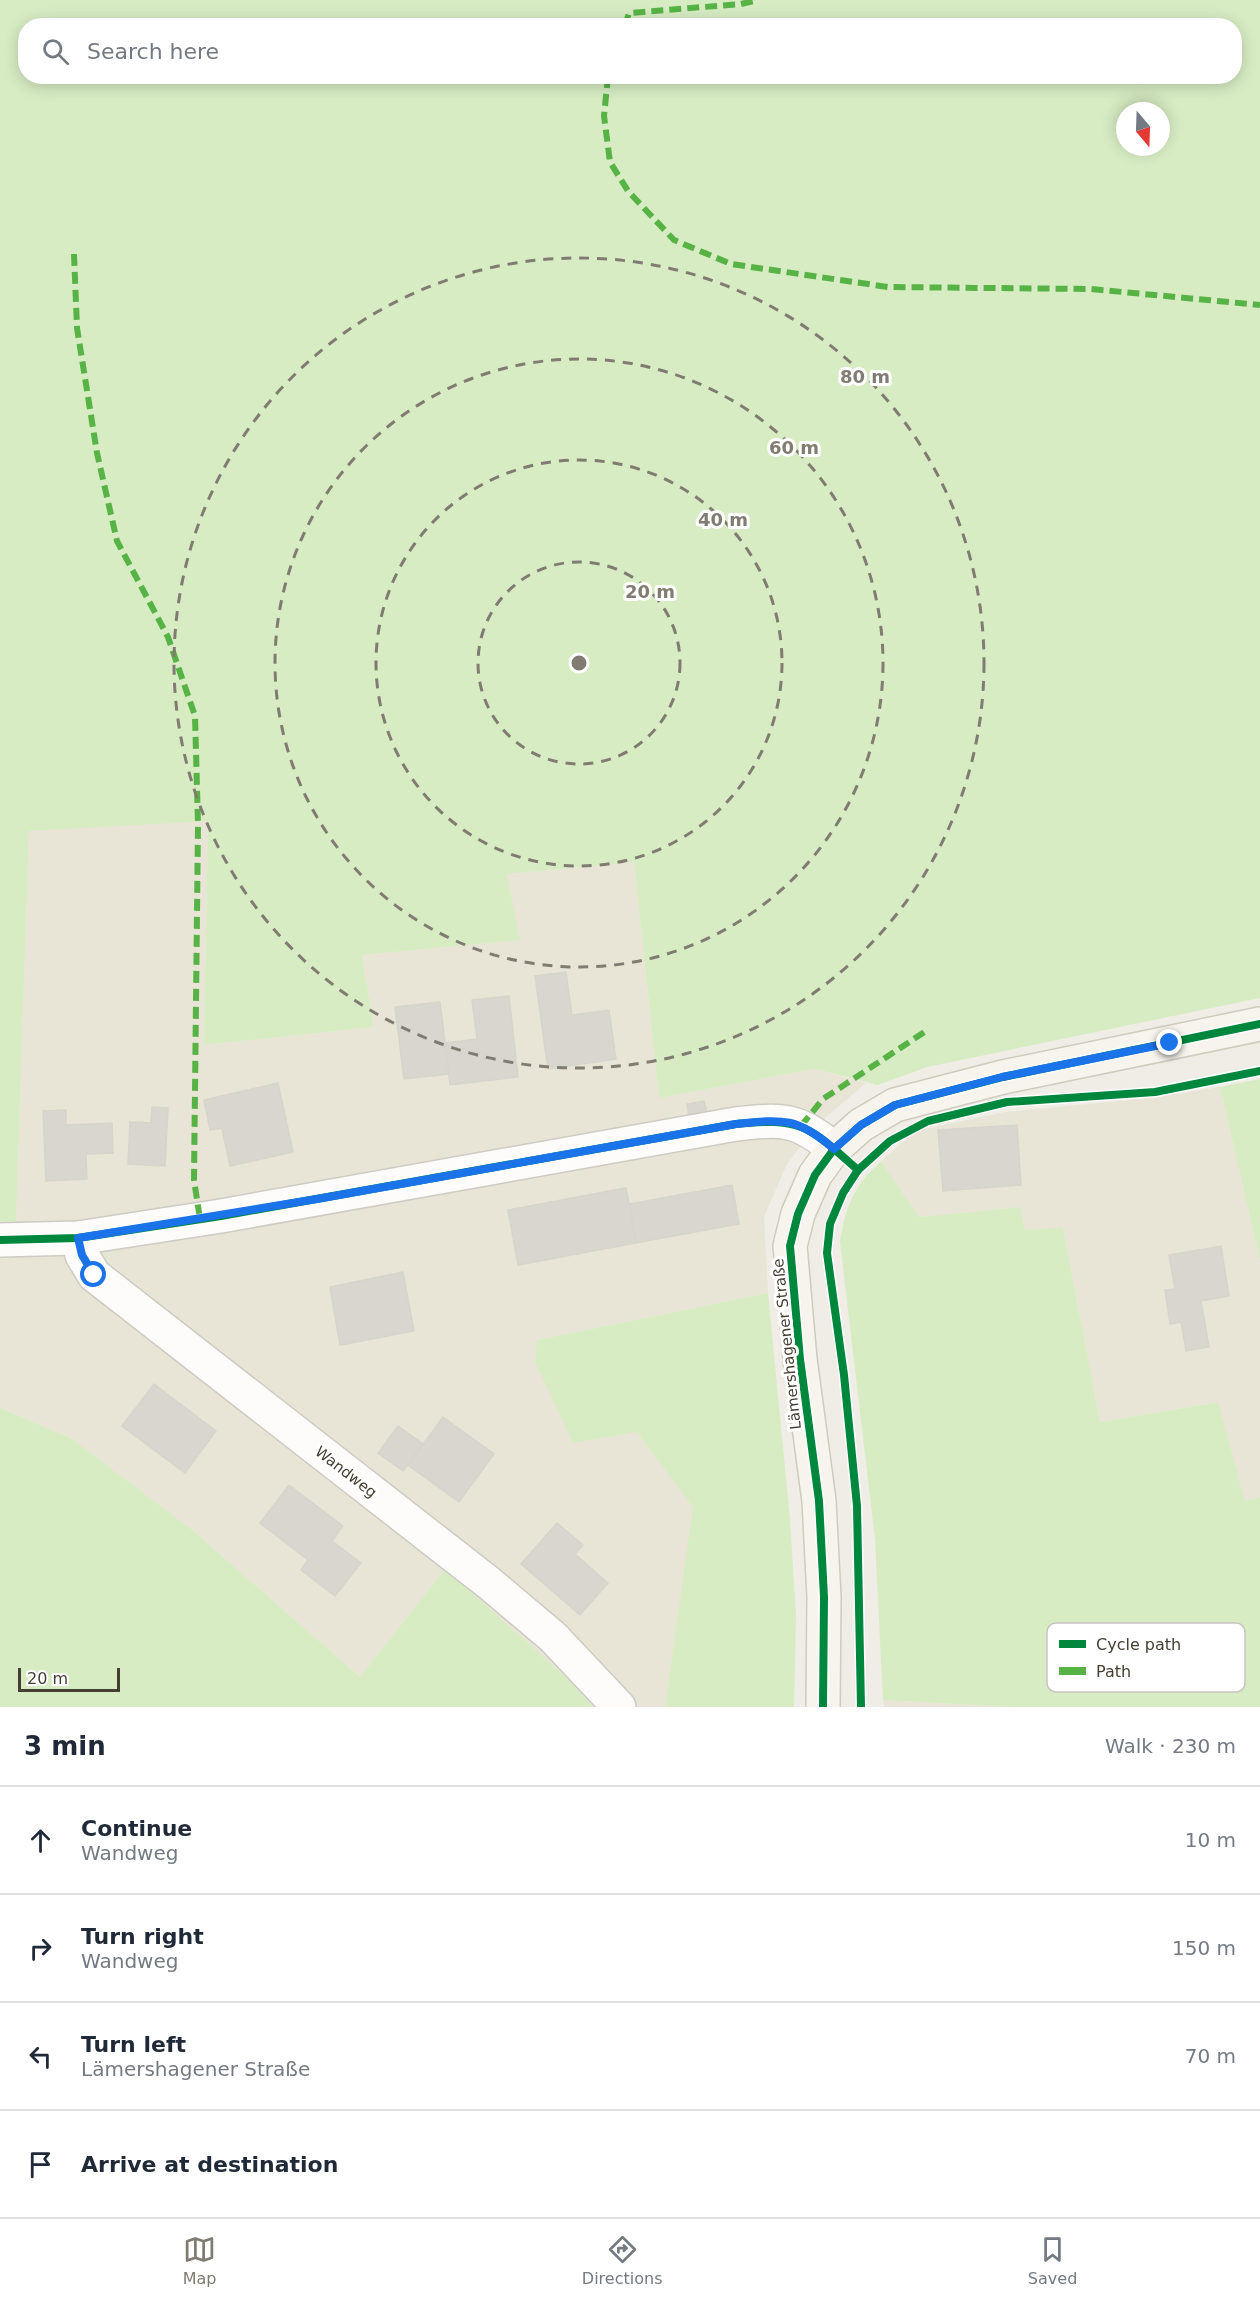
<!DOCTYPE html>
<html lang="en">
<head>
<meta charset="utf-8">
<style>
	body { margin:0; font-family:"DejaVu Sans",sans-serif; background:#f2f2f3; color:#1f2937 }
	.compass { position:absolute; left:1116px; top:102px; width:54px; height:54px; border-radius:50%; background:#fff; box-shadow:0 3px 15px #0003; rotate:161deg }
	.scale { position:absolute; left:18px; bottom:15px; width:102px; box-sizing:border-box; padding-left:6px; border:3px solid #443f32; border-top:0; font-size:16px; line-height:21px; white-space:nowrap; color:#443f32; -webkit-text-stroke:4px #fff; paint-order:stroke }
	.stop { position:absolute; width:18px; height:18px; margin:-14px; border:4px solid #1a73e8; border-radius:50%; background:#fff }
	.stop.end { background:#1a73e8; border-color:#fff; box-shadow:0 2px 6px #0008 }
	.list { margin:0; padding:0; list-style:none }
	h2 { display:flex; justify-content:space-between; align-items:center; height:78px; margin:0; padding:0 24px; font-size:26px }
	h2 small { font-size:20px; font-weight:400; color:#747a83 }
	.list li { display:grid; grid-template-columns:39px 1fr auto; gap:18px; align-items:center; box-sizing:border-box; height:108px; padding:0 24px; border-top:2px solid #e0e1e3 }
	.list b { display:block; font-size:22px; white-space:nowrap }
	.list p { margin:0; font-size:20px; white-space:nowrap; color:#747a83 }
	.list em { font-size:20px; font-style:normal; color:#747a83 }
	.icon { flex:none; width:33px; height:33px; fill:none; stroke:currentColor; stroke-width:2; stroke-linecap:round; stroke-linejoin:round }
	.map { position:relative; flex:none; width:1260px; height:1707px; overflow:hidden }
	.search { position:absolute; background:#fff; box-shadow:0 3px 15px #0003; left:18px; right:18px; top:18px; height:66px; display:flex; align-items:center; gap:15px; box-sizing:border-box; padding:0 21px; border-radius:24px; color:#747a83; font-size:22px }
	.sheet { height:510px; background:#fff }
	nav { display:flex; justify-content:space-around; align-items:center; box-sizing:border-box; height:84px; border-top:2px solid #e0e1e3; background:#fff; font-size:16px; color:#747a83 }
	nav a { display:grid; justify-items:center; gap:3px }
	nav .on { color:#807c71 }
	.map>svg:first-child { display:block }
	.residential { fill:#e8e5d6 }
	.green { fill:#d7ecc3; fill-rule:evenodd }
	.building { fill:#d8d6ce; stroke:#d7d4cc; stroke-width:1.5 }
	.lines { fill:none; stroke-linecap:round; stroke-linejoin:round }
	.minor-casing { stroke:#cdcbc3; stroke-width:36 }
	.secondary-casing { stroke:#ceccbc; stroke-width:36 }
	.minor { stroke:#fdfcfb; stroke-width:33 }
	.secondary { stroke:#f6f4ec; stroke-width:33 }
	.quiet { stroke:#57b346; stroke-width:6; stroke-dasharray:12 6; stroke-linecap:butt }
	.cycleway-casing { stroke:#fff; stroke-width:11 }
	.cycleway { stroke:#00873e; stroke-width:8 }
	.route { stroke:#1a73e8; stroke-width:8 }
	.ring { fill:none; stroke:#807c71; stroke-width:3; stroke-dasharray:10 8 }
	.labels { text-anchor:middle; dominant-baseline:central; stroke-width:6; stroke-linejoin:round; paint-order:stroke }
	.street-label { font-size:15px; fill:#443f32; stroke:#fff }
	.key { fill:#fff; stroke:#c7c5c2; stroke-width:1.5 }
	.key-label { font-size:16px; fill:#443f32 }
	.centre { fill:#807c71; stroke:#fff; stroke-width:3 }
	.ring-label { font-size:18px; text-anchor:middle; font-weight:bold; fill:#807c71; stroke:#fff; stroke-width:6; stroke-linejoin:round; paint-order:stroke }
</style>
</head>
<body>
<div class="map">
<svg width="1260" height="1707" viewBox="0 0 1260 1707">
	<rect width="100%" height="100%" fill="#efede6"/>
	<g class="residential">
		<polygon points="192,820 208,821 204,1045 374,1027 362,955 519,940 507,874 634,862 659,1098 815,1069 866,1083 818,1124 787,1164 764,1217 768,1293 537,1340 637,1432 694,1507 665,1707 593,1707 568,1679 445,1569 360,1677 190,1528 71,1438 0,1408 0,1252 16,1224 29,831"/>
		<polygon points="1220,1087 1260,1261 1260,1497 1245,1501 1217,1402 1100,1422 1063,1227 1025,1231 1020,1207 919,1217 881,1161 916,1131 1005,1112 1149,1098"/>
		<polygon points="883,1700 1010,1707 884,1707"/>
	</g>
	<g class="green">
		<path d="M0,0H1260V998L927,1067L878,1085L815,1069L659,1098L634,862L507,874L520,940L362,955L374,1027L204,1045L208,821L29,831L16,1224L0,1226ZM26,26H1234V76H26ZM1125,111H1161V147H1125Z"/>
		<polygon points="1260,1079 1260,1261 1220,1087"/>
		<path d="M881,1161L919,1217L1020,1207L1025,1230L1063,1227L1100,1422L1218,1402L1245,1501L1260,1497V1707H1010L883,1700L875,1539L840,1242C846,1206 853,1187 881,1161Z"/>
		<polygon points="768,1293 790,1519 796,1615 794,1707 665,1707 693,1507 637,1432 573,1443 535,1362 537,1340"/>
		<polygon points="0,1408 71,1438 190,1528 360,1677 445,1569 568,1679 593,1707 0,1707"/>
	</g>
	<g class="building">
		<polygon points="566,972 572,1015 609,1010 616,1059 548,1069 535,976"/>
		<polygon points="509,996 518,1077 450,1085 445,1043 477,1039 472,1000"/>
		<polygon points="440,1002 449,1074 404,1079 395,1007"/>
		<polygon points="278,1083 293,1152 230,1166 222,1128 210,1130 204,1100"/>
		<polygon points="704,1101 707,1113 689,1117 687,1104"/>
		<polygon points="152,1107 168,1108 165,1166 128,1164 130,1122 151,1123"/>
		<polygon points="66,1110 66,1125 112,1123 113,1153 86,1154 87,1179 46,1181 43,1111"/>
		<polygon points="1017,1125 1021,1185 943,1191 938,1130"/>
		<polygon points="732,1185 739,1224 636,1243 629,1204"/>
		<polygon points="626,1188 636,1243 518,1265 508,1210"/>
		<polygon points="1221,1246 1229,1296 1201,1301 1209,1347 1186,1351 1181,1322 1170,1324 1165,1290 1175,1289 1169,1255"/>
		<polygon points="403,1272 414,1331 340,1345 330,1287"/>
		<polygon points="154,1384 216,1431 185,1473 122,1426"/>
		<polygon points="443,1417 494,1454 459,1502 408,1465"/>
		<polygon points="398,1426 423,1444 403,1471 378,1453"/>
		<polygon points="289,1485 343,1526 332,1541 361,1563 335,1596 301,1570 308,1560 260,1523"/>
		<polygon points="557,1523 583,1545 575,1554 608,1583 580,1615 521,1564"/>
	</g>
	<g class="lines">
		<g class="minor-casing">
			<g id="minor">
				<polyline points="78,1238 82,1255 94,1275 489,1583 553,1637 619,1707"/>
				<path d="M0,1240L78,1238L221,1216L736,1124C783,1119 797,1118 834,1149"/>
			</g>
		</g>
		<g class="secondary-casing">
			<polyline id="secondary" points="823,1707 824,1597 819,1501 800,1359 790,1246 798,1214 815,1175 834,1149 861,1125 895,1105 1003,1077 1260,1024"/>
		</g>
		<use href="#minor" class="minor"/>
		<use href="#secondary" class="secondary"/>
		<g class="quiet">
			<polyline points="625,26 629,13 741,4 758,0"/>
			<polyline points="608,76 604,116 610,162 628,191 674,240 731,264 888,287 1091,289 1260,305"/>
			<polyline points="74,254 77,328 97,453 117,541 168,637 195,716 198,824 194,1180 200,1219"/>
			<polyline points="801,1126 823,1099 929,1029"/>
		</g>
		<g class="cycleway-casing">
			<g id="cycleway">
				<path d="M0,1240L78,1238L221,1216L736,1124C804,1117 809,1127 858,1170"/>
				<polyline points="823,1707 824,1597 819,1501 800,1359 790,1246 798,1214 815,1175 834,1149 861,1125 895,1105 1003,1077 1260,1024"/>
				<polyline points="861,1707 857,1506 844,1375 827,1253 830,1224 843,1193 858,1170 890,1141 928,1121 1007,1102 1155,1092 1260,1071"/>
			</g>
		</g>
		<use href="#cycleway" class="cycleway"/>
	</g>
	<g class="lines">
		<path class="route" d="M94,1275L82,1255L78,1238L317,1199L736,1124C783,1119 797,1117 834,1149L861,1125L895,1105L1002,1077L1170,1043"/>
	</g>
	<g class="ring">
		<circle cx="579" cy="663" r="101"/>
		<circle cx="579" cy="663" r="203"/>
		<circle cx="579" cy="663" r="304"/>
		<circle cx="579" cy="663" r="405"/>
	</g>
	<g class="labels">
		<g class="street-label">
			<text transform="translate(787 1344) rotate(-96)">Lämershagener Straße</text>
			<text transform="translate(346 1472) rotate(38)">Wandweg</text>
		</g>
	</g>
	<rect x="1047" y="1623" width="198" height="69" rx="9" class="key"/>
	<rect x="1059" y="1640" width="27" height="8" fill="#00873e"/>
	<rect x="1059" y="1667" width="27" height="8" fill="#57b346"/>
	<g class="key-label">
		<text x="1096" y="1650">Cycle path</text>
		<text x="1096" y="1677">Path</text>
	</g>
	<circle cx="579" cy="663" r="9" class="centre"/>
	<g class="ring-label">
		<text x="865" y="383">80 m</text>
		<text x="794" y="454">60 m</text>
		<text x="723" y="526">40 m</text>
		<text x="650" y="598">20 m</text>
	</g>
</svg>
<svg class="compass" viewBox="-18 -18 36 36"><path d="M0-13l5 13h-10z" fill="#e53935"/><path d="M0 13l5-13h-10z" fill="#747a83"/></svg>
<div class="scale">20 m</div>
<div class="stop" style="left:94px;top:1275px"></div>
<div class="stop end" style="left:1170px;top:1043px"></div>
<div class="search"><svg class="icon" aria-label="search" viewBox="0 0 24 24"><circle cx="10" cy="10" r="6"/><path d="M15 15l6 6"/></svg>Search here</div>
</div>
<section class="sheet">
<h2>3 min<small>Walk · 230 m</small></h2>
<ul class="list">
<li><svg class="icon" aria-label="ahead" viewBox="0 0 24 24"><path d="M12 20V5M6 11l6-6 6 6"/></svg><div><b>Continue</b><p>Wandweg</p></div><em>10 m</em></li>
<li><svg class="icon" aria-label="right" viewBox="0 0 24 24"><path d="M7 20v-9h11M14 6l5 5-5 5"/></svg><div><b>Turn right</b><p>Wandweg</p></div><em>150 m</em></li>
<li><svg class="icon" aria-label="left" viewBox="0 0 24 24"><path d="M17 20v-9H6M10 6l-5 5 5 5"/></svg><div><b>Turn left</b><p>Lämershagener Straße</p></div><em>70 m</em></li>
<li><svg class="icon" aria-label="arrive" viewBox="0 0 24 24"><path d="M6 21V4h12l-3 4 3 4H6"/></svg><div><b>Arrive at destination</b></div></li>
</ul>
</section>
<nav>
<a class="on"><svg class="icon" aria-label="map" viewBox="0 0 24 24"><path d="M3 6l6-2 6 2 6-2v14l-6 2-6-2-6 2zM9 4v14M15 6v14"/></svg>Map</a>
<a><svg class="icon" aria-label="directions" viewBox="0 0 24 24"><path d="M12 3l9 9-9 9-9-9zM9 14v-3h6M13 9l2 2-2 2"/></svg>Directions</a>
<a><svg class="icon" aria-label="saved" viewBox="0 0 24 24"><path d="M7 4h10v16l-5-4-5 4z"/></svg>Saved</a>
</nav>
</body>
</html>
